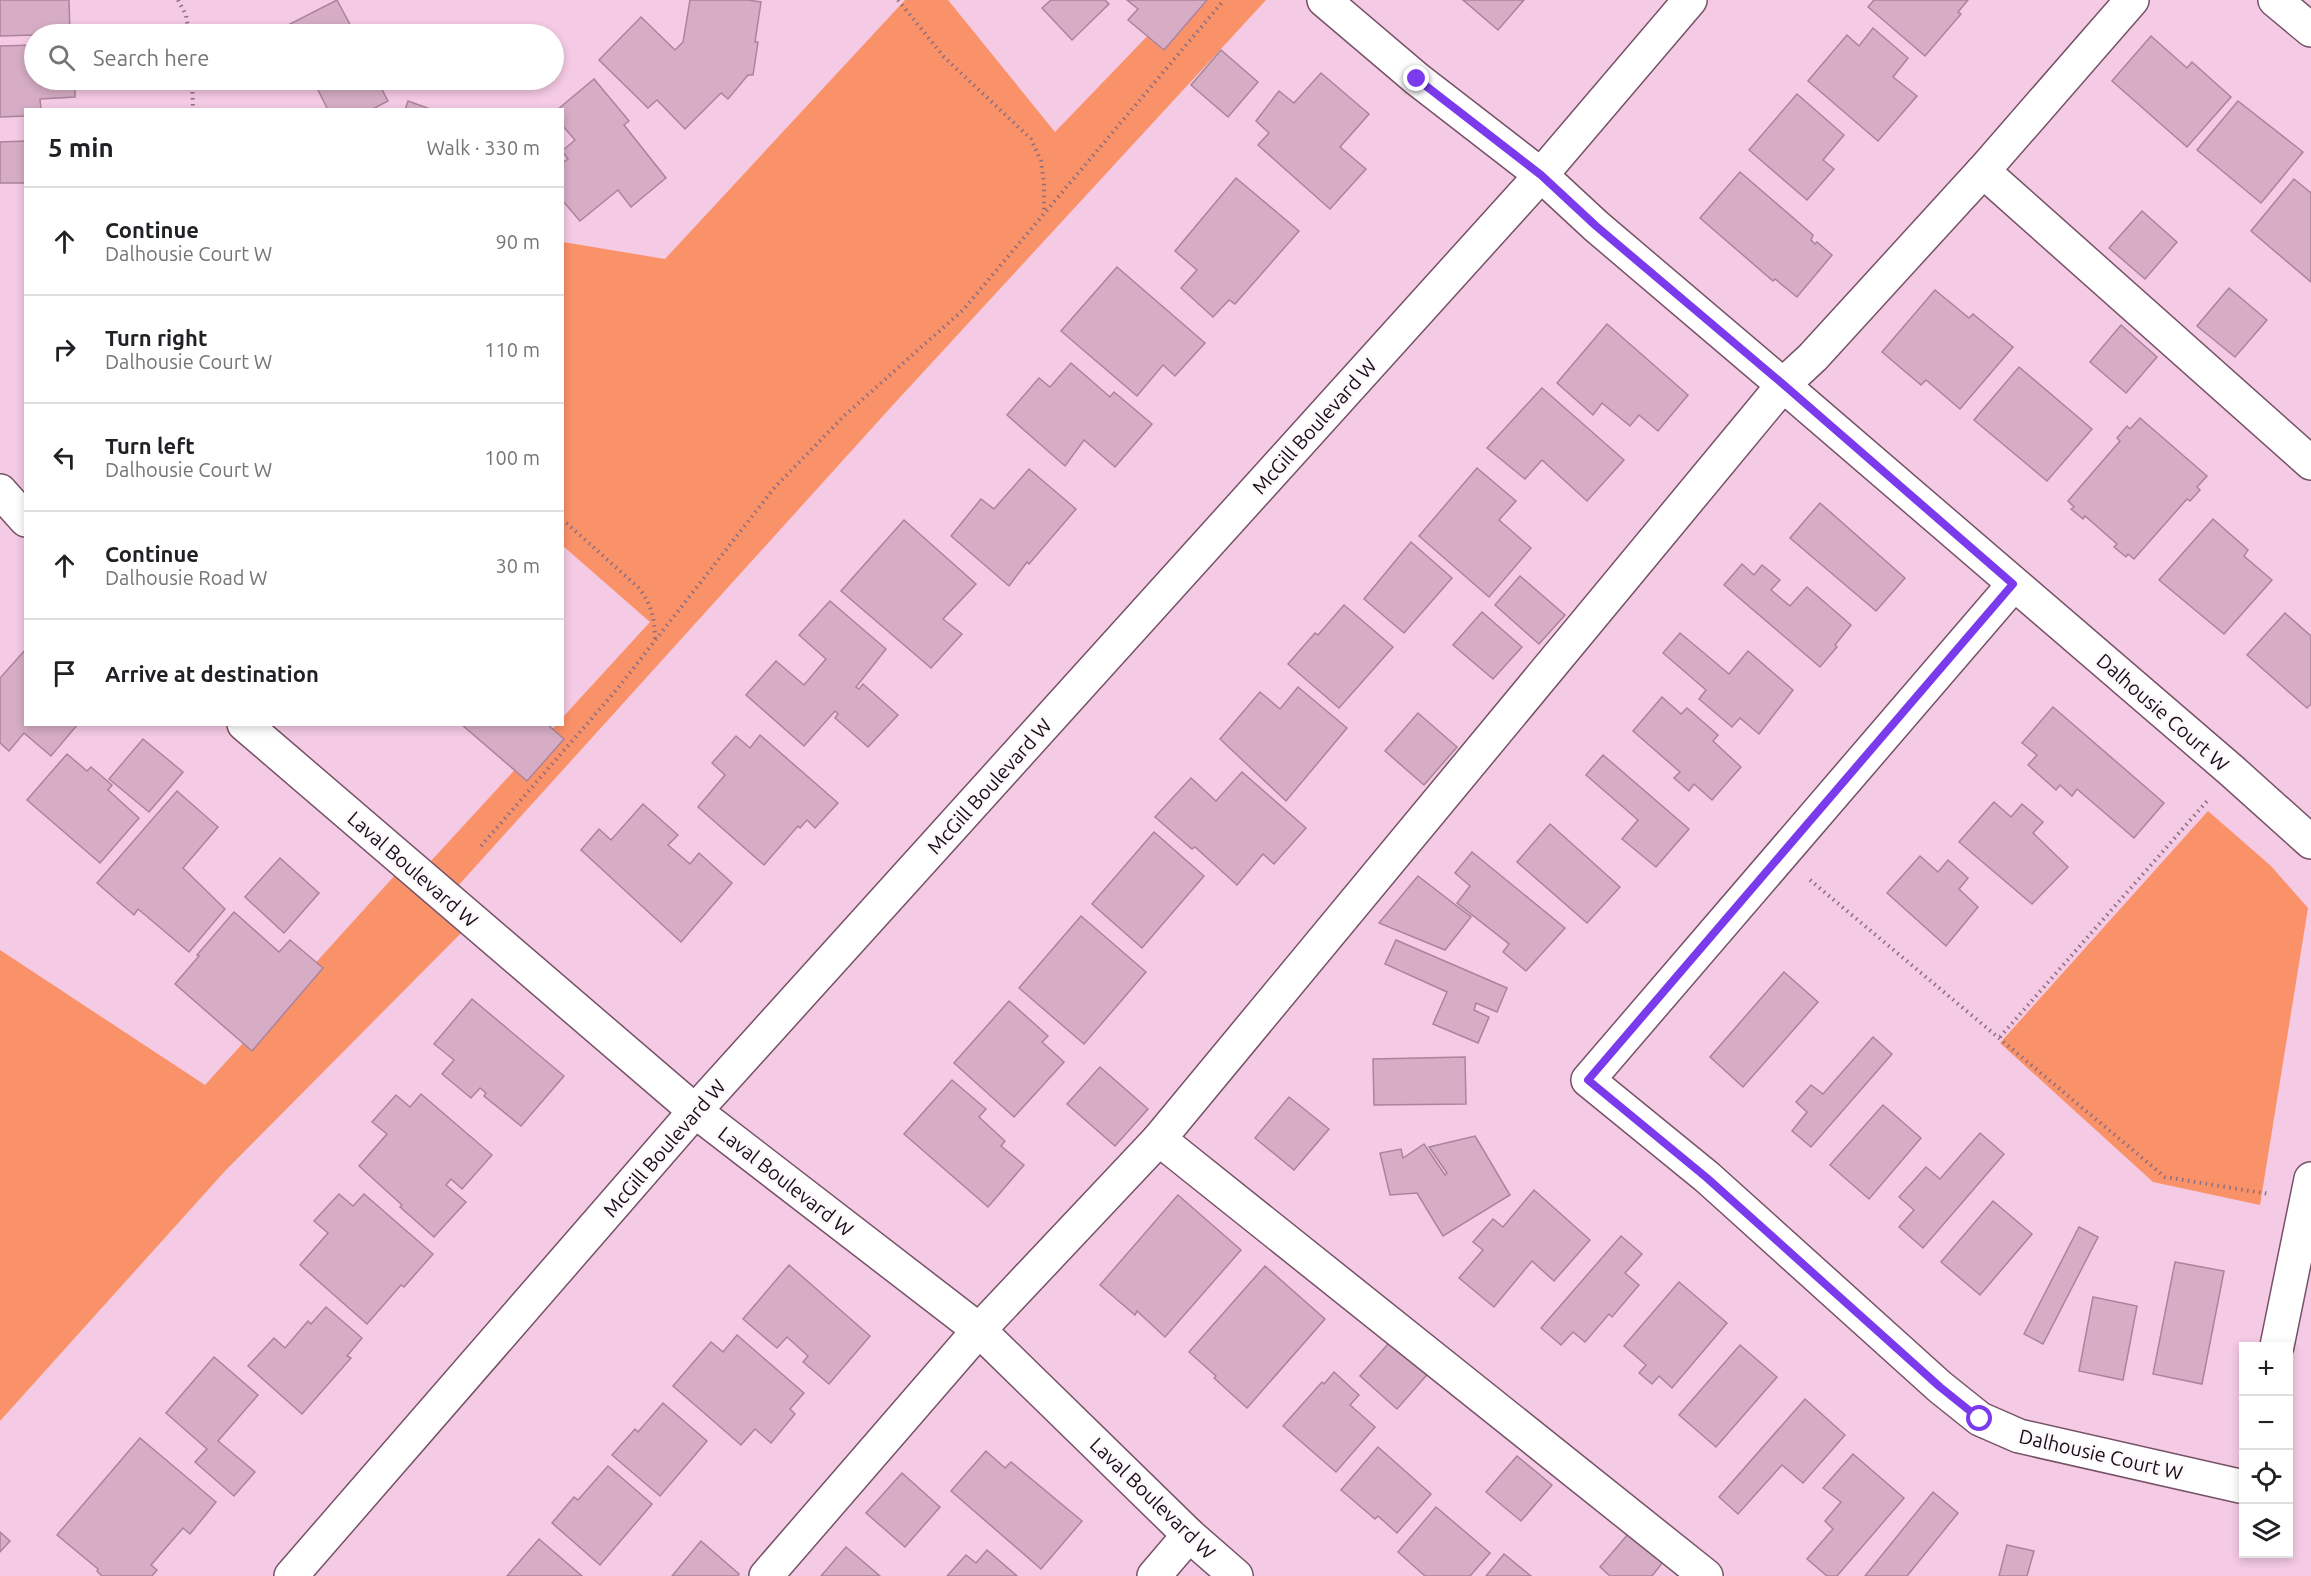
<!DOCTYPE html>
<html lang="en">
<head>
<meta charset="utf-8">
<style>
	body { margin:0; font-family:Ubuntu,sans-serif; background:#f2f2f2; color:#202124 }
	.controls { position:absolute; right:18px; bottom:18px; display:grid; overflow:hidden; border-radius:0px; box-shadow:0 3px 9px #0003 }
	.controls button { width:54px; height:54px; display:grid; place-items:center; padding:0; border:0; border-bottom:2px solid #e0e0e0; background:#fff; color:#202124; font:30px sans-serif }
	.stop { position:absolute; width:18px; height:18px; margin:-14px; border:4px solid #7c3aed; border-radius:50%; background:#fff }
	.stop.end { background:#7c3aed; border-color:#fff; box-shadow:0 2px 6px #0008 }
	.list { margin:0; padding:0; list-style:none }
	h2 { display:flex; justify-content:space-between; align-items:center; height:78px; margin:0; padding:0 24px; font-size:26px }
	h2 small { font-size:20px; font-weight:400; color:#757577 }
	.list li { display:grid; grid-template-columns:39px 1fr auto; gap:18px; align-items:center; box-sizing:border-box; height:108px; padding:0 24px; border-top:2px solid #e0e0e0 }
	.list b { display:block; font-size:22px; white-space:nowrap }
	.list p { margin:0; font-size:20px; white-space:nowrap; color:#757577 }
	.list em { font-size:20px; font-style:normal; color:#757577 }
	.icon { flex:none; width:33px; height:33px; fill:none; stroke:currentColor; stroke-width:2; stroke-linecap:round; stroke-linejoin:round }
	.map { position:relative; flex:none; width:2311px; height:1576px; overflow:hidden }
	.search { position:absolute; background:#fff; box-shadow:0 3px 9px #0003; left:24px; top:24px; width:540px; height:66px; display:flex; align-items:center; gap:15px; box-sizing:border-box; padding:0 21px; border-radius:33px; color:#757577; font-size:22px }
	.panel { position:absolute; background:#fff; box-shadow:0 3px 9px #0003; left:24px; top:108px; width:540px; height:618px; border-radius:0px }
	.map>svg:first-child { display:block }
	.green { fill:#fa9269 }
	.building { fill:#d6adc5; stroke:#ab839b; stroke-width:1.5 }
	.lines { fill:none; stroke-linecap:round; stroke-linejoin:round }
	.minor-casing { stroke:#765268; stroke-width:36 }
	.path { stroke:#8b6e80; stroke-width:4; stroke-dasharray:1.5 4.5; stroke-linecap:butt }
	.minor { stroke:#fff; stroke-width:33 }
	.route { stroke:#7c3aed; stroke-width:8 }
	.labels { text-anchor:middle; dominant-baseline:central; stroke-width:4.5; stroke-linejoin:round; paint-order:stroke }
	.street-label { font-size:20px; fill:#1b0d16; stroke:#fdf8fb }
</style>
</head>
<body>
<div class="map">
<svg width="2311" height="1576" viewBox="0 0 2311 1576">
	<rect width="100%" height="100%" fill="#f5cae4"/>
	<g class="green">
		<polygon points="905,0 948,0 1055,132 1182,0 1266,0 892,406 447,898 473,921 225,1171 0,1421 0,950 205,1085 406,863 419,874 556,725 562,724 563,717 650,622 563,546 563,242 665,259"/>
		<polygon points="2208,811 2271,866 2308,908 2260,1205 2153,1182 2000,1043"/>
	</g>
	<g class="building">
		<polygon points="0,0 69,0 70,34 0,36"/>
		<polygon points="337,0 355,34 291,34 286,26"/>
		<polygon points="690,0 748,0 761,2 755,42 758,42 753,75 748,75 728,99 721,93 685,129 657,100 648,108 599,60 641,17 675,50 683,42"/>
		<polygon points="1051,0 1105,0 1109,4 1072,40 1042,8"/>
		<polygon points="1127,0 1207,0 1164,50 1128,20 1138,9"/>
		<polygon points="1463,0 1524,0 1498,30"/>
		<polygon points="1874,0 1968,0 1958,12 1961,14 1925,56 1868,7"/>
		<polygon points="1873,28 1908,58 1893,77 1917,96 1878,141 1808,81 1847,35 1859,46"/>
		<polygon points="2151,36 2187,68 2192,62 2231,97 2187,147 2112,81"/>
		<polygon points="34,45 34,80 75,80 75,97 40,99 41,110 26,110 26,116 0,117 0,46"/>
		<polygon points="1221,50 1258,82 1228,117 1191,85"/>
		<polygon points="1321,73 1369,114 1340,147 1366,169 1330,209 1258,145 1269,133 1256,121 1279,91 1294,103"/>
		<polygon points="594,79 629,121 624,125 666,178 631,207 618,190 580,221 562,200 562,163 568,159 562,151 575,140 562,125 562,110 557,110"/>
		<polygon points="313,80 377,80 388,101 371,110 328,110"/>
		<polygon points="1797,94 1844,135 1823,160 1834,169 1807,200 1749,150"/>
		<polygon points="408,101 433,110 405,110"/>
		<polygon points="2238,101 2303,152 2261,203 2197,150"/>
		<polygon points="26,141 26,183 0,183 0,142"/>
		<polygon points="1740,172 1813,235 1811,240 1815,244 1817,242 1832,255 1797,297 1775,279 1773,281 1700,218"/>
		<polygon points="1236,178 1299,231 1235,304 1229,300 1213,317 1181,288 1197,270 1175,251"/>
		<polygon points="2294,179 2311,193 2311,282 2251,231"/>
		<polygon points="2142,211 2177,242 2145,279 2109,248"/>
		<polygon points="1117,267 1205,343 1175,376 1163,365 1137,396 1061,331"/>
		<polygon points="2229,288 2267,320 2235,357 2197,326"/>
		<polygon points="1935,290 1969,318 1973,314 2013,347 1960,409 1926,380 1921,385 1882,352"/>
		<polygon points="1607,324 1688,395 1658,431 1639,415 1630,426 1602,403 1593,415 1557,383"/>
		<polygon points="2121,325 2157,357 2126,393 2090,362"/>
		<polygon points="1071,363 1110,397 1114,392 1152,424 1115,467 1084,440 1065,466 1007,415 1039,378 1050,387"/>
		<polygon points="2019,367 2092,429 2047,481 1974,420"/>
		<polygon points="1542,388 1624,460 1587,501 1542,460 1525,479 1487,448"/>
		<polygon points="2140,418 2207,476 2197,487 2200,490 2190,501 2187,499 2134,559 2128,554 2126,557 2114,547 2117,544 2085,516 2083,519 2071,509 2074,507 2068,501 2120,441 2117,438 2127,426 2130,429"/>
		<polygon points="1477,468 1516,501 1499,520 1531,548 1489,597 1419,536"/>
		<polygon points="1029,469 1076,509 1029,564 1027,562 1009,586 951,536 981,499 994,509"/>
		<polygon points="1820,503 1905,578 1876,611 1790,538"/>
		<polygon points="2213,519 2248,550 2244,556 2272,580 2224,634 2159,580"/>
		<polygon points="904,520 976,584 943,619 962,634 931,668 841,591"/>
		<polygon points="1411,542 1452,578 1404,633 1364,599"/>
		<polygon points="1742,564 1754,575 1762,565 1780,580 1771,590 1790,606 1807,587 1851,625 1835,645 1837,647 1820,667 1724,585"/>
		<polygon points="1520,576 1565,615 1539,644 1495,605"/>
		<polygon points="830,601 886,649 856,687 859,689 863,684 898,715 868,747 835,718 838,714 835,711 804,746 746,695 776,661 804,685 826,659 799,635"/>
		<polygon points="1344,605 1393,647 1339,708 1288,664 1315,633 1318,635"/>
		<polygon points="1482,612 1522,647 1493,679 1453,645"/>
		<polygon points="2285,613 2311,636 2311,704 2307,708 2247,655"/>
		<polygon points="1680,633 1729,674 1748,651 1793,690 1759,734 1740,718 1732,727 1699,699 1706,690 1663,653"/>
		<polygon points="26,649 26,724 78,724 51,756 24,733 9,751 0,743 0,678"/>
		<polygon points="1298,687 1347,728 1286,801 1220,739 1260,692 1280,709"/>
		<polygon points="1662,697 1681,714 1687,708 1718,735 1713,741 1741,767 1712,800 1694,784 1689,791 1674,778 1680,772 1633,731"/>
		<polygon points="2053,707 2164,803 2134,838 2077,789 2072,796 2060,785 2056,790 2028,765 2037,755 2022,743"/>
		<polygon points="1418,713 1457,747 1424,785 1385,751"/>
		<polygon points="461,724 547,724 564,739 527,781"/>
		<polygon points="760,735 838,803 815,828 807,820 800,828 798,826 764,865 698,807 725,775 712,763 736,736 750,748"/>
		<polygon points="143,739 183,772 149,812 109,779"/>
		<polygon points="67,754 87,771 91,767 112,785 108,790 139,818 100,863 27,800"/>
		<polygon points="1603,755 1689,829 1656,867 1622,839 1638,820 1586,775"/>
		<polygon points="1242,772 1306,828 1274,864 1263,854 1237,885 1195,847 1192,849 1155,817 1191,778 1216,801"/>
		<polygon points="177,791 218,827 183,868 225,909 189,952 138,909 134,915 97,883"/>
		<polygon points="1994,802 2011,817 2022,804 2043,822 2033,833 2068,867 2032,904 1959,842"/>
		<polygon points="643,804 678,835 668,845 690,864 699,853 732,883 681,942 581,850 599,829 611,840"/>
		<polygon points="1550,824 1620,887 1587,923 1517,862"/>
		<polygon points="1154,832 1204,876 1142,948 1092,904"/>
		<polygon points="1472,852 1565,928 1526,971 1503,952 1509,944 1457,903 1470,886 1455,873"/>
		<polygon points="1920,856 1938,872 1948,860 1968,878 1959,889 1978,907 1946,946 1887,893"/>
		<polygon points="280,858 319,893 284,933 245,897"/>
		<polygon points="1418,876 1471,917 1445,950 1379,923"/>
		<polygon points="234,912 279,952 290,940 323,968 252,1051 175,984 199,956 197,955"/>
		<polygon points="1081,916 1146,972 1084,1044 1019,988"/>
		<polygon points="1396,940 1507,988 1497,1012 1476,1003 1474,1010 1489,1017 1478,1043 1433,1024 1447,992 1385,964"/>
		<polygon points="1784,972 1818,1002 1743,1087 1710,1057"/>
		<polygon points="472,999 564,1076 521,1126 484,1096 486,1093 480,1088 471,1098 442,1074 454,1060 434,1044"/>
		<polygon points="1009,1001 1048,1036 1042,1042 1064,1062 1014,1117 954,1063"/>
		<polygon points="1873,1037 1892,1054 1811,1147 1792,1131 1807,1112 1796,1102 1811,1085 1823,1094"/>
		<polygon points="1465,1057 1466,1104 1374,1105 1373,1059"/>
		<polygon points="1100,1067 1148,1109 1115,1146 1067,1104"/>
		<polygon points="952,1080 986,1109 979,1117 1005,1141 1001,1146 1024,1165 988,1207 904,1134"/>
		<polygon points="421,1094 492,1155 462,1189 451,1179 446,1185 466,1202 434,1237 400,1207 402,1205 359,1166 387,1134 372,1122 396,1095 410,1107"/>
		<polygon points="1289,1097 1329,1129 1294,1170 1255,1138"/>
		<polygon points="1883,1105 1921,1138 1869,1199 1830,1165"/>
		<polygon points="1980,1133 2004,1154 1923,1248 1899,1227 1914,1210 1899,1197 1926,1167 1940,1179"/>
		<polygon points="1475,1136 1510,1195 1443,1236 1417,1193 1390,1195 1380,1153 1401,1149 1403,1158 1424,1144 1445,1175 1447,1173 1429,1147"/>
		<polygon points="1534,1190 1590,1240 1554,1281 1532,1261 1494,1307 1459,1278 1483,1250 1473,1242 1493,1219 1503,1227"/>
		<polygon points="339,1194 353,1206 364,1194 433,1254 404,1287 401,1285 367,1324 300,1265 328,1233 314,1221"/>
		<polygon points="1178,1195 1241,1250 1165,1337 1137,1311 1135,1315 1100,1285"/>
		<polygon points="1993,1201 2032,1234 1980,1295 1941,1262"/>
		<polygon points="2079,1227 2098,1237 2043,1344 2024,1334"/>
		<polygon points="1621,1236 1642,1254 1625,1273 1639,1285 1612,1317 1609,1314 1585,1342 1573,1332 1561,1345 1541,1328"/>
		<polygon points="2175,1262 2224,1271 2202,1384 2153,1374"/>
		<polygon points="789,1265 870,1336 829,1384 803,1362 808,1356 787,1337 777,1348 743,1319"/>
		<polygon points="1265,1266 1325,1319 1247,1408 1214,1378 1216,1376 1189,1352"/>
		<polygon points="1679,1282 1727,1323 1672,1388 1659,1376 1652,1384 1639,1373 1646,1365 1624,1346"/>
		<polygon points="2093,1297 2137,1306 2123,1380 2079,1371"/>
		<polygon points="326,1307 362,1338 347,1356 351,1358 302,1414 248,1366 274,1338 285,1348 308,1321 311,1324"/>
		<polygon points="737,1335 804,1393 790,1409 795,1414 771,1443 755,1429 741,1445 673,1386 711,1342 723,1352"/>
		<polygon points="1395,1336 1432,1369 1397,1409 1360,1376"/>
		<polygon points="1740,1345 1777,1377 1716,1447 1679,1415"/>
		<polygon points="214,1357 258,1395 218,1441 255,1472 234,1496 195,1462 207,1449 166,1413"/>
		<polygon points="1334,1372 1359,1395 1350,1405 1375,1427 1336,1472 1283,1426 1322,1382 1324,1384"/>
		<polygon points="1805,1399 1845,1435 1803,1483 1782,1465 1738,1514 1719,1497"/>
		<polygon points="663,1403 707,1441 660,1496 612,1455 635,1429 638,1432"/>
		<polygon points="140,1438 216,1502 190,1534 183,1528 151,1565 157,1570 152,1576 102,1576 97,1571 98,1569 57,1535"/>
		<polygon points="1378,1447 1431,1494 1397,1533 1378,1516 1375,1519 1341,1490"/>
		<polygon points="986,1451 1005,1468 1011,1462 1082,1521 1041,1569 951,1491"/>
		<polygon points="1853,1454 1904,1498 1837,1576 1827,1576 1807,1559 1833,1529 1825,1521 1841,1502 1823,1488"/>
		<polygon points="1517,1456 1552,1485 1521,1521 1486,1492"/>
		<polygon points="608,1466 652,1504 600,1565 552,1523 574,1497 578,1500"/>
		<polygon points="902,1473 940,1507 905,1547 866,1513"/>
		<polygon points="1933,1492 1958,1513 1907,1576 1865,1576"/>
		<polygon points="1436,1507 1490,1553 1470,1576 1425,1576 1398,1552"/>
		<polygon points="0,1532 10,1541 0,1552"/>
		<polygon points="1629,1533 1663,1562 1652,1576 1610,1576 1600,1567"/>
		<polygon points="539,1539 582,1576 507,1576"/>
		<polygon points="701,1541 739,1574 738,1576 672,1576"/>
		<polygon points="2007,1545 2034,1551 2027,1576 1999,1576"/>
		<polygon points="846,1547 880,1576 821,1576"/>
		<polygon points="987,1550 1017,1576 947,1576 966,1555 976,1563"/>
		<polygon points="1504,1554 1531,1576 1486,1576"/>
	</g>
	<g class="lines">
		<g class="minor-casing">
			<g id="minor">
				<polyline points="1324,0 1417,79 1541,175 1596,226 1783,385 2232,771 2311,842"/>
				<polyline points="2275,0 2311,30"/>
				<polyline points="1983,171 2311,463"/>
				<polyline points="0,491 26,520"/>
				<polyline points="2014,584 1588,1080 1707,1177 1940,1387 1980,1419 2019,1436 2244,1487"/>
				<polyline points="244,724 695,1111 979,1330 1189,1535 1236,1576"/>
				<polyline points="1159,1139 1706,1576"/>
				<polyline points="2277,1346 2311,1179"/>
				<polyline points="291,1576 695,1111 1541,175 1690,0"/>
				<polyline points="766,1576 979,1330 1159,1139 1783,385 1813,357 1983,171 2132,0"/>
				<polyline points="1154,1576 1189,1535"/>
			</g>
		</g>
		<g class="path">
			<polyline points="178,0 186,15 189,34"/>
			<polyline points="898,0 944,57 1031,139 1041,161 1044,183 1044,213"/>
			<polyline points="192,80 193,110"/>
			<path d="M562,519L640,589C651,605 655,619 655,639"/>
			<polyline points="481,846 618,688 775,487 845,415 963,310 1224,0"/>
			<polyline points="1810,880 2165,1177 2269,1194"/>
			<polyline points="2000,1037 2208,800"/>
		</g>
		<use href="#minor" class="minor"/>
	</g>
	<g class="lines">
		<polyline class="route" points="1417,79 1541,175 1596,226 1784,385 2013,584 1588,1080 1707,1178 1940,1387 1980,1419"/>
	</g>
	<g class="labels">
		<g class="street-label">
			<text transform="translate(1314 426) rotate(-48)">McGill Boulevard W</text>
			<text transform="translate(2163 712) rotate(41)">Dalhousie Court W</text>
			<text transform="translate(989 786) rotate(-48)">McGill Boulevard W</text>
			<text transform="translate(413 869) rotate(41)">Laval Boulevard W</text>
			<text transform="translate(664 1148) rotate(-49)">McGill Boulevard W</text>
			<text transform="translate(786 1181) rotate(38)">Laval Boulevard W</text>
			<text transform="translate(2101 1454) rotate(13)">Dalhousie Court W</text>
			<text transform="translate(1153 1498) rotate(44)">Laval Boulevard W</text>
		</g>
	</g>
</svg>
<div class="controls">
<button>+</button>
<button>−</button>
<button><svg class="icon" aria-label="locate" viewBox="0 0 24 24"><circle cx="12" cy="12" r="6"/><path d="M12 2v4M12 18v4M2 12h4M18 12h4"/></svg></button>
<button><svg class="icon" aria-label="layers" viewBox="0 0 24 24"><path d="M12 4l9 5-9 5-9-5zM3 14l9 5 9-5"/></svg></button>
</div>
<div class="stop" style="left:1980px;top:1419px"></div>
<div class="stop end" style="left:1417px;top:79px"></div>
<div class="search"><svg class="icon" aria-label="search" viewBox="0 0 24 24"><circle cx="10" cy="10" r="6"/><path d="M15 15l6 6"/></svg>Search here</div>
<section class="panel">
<h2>5 min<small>Walk · 330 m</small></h2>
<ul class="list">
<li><svg class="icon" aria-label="ahead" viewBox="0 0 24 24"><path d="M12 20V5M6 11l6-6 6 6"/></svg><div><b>Continue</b><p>Dalhousie Court W</p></div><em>90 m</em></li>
<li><svg class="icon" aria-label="right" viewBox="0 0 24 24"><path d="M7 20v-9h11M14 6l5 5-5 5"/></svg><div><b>Turn right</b><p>Dalhousie Court W</p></div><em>110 m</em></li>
<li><svg class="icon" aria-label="left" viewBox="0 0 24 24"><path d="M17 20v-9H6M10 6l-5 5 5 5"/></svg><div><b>Turn left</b><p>Dalhousie Court W</p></div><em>100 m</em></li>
<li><svg class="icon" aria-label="ahead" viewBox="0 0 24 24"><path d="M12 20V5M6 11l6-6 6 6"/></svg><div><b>Continue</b><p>Dalhousie Road W</p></div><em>30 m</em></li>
<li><svg class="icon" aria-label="arrive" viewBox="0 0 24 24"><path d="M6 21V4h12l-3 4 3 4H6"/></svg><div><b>Arrive at destination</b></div></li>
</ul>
</section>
</div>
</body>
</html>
